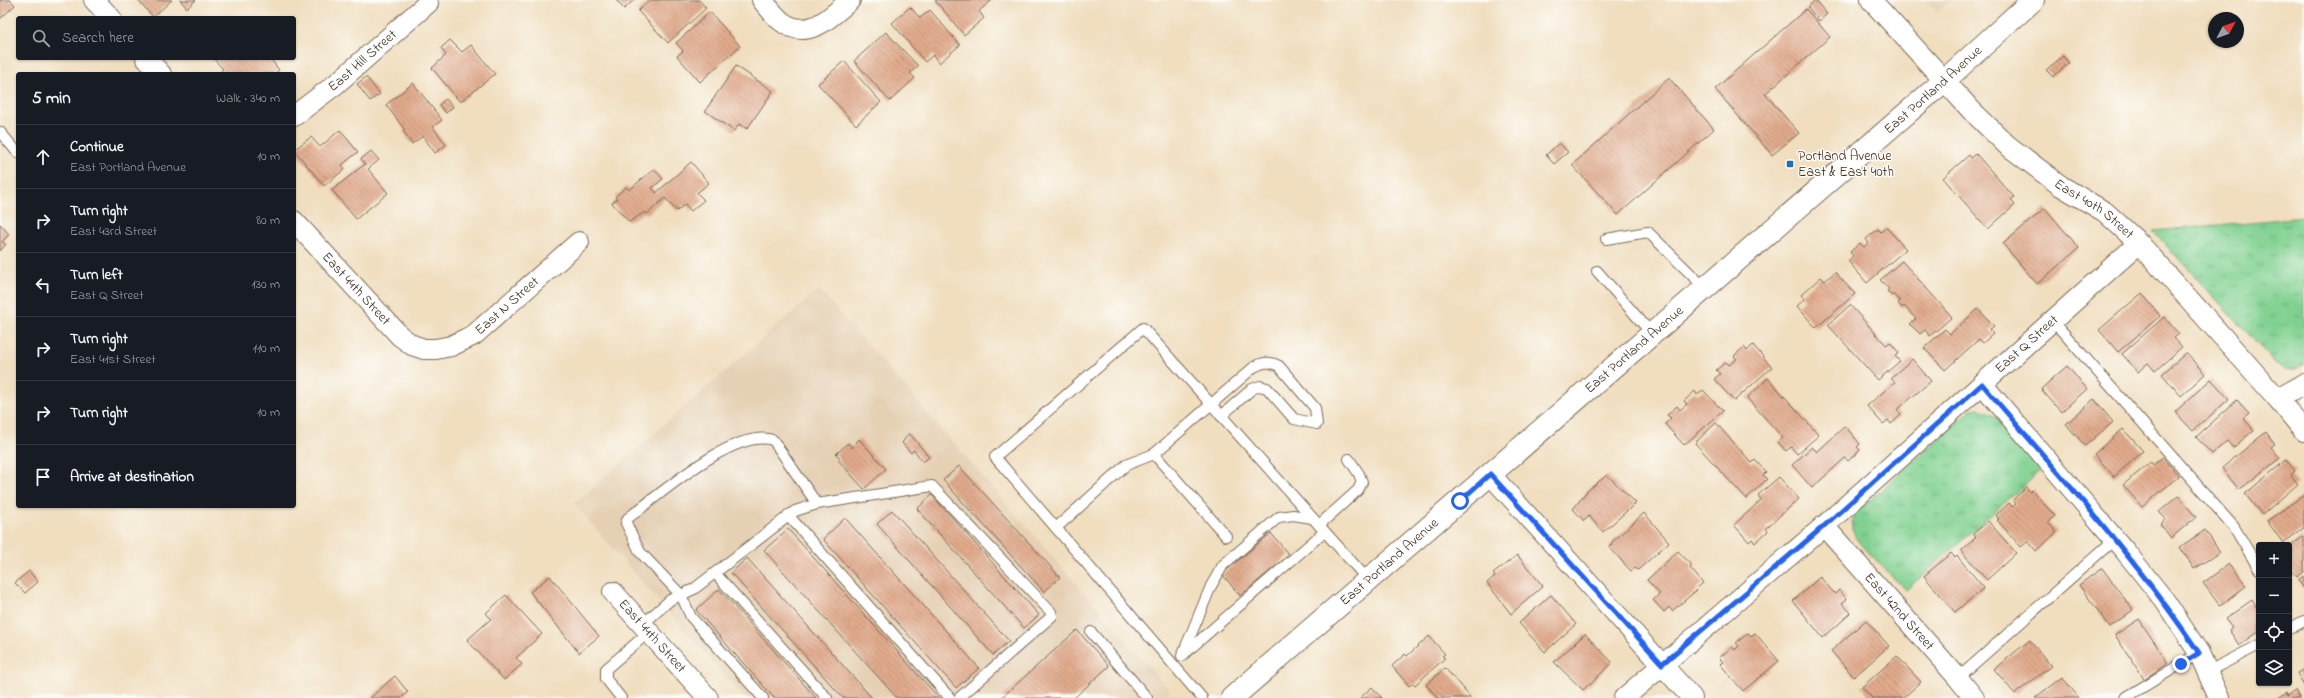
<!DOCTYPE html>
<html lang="en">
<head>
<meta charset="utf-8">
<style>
	body { margin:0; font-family:"Indie Flower",sans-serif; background:#20242c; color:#f1f3f6 }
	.controls { position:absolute; right:12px; bottom:12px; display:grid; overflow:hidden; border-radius:4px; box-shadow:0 1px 3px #0004 }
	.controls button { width:36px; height:36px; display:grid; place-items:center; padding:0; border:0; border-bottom:1px solid #363941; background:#171b24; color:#f1f3f6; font:20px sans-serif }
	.compass { position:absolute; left:2208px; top:12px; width:36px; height:36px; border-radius:50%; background:#171b24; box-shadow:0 1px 3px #0004; rotate:49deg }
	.stop { position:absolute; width:12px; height:12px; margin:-9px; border:3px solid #2563eb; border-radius:50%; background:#fff }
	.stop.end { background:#2563eb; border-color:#fff; box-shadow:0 1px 4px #0008 }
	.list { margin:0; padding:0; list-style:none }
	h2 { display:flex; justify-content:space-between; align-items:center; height:52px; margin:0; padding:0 16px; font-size:17px }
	h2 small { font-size:13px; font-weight:400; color:#9ea1a6 }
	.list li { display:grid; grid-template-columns:26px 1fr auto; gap:12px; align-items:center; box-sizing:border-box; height:64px; padding:0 16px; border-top:1px solid #363941 }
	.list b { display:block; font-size:15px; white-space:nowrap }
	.list p { margin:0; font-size:13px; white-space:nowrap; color:#9ea1a6 }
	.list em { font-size:13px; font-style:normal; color:#9ea1a6 }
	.icon { flex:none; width:22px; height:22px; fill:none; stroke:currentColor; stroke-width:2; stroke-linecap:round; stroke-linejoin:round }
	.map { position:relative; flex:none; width:2304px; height:698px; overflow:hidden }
	.search { position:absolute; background:#171b24; box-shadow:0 1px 3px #0004; left:16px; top:16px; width:280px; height:44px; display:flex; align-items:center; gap:10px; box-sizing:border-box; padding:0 14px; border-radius:4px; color:#9ea1a6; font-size:15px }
	.panel { position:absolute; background:#171b24; box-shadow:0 1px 3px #0004; left:16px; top:72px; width:280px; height:436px; border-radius:4px }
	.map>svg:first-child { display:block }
	.built { fill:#e5d0b4 }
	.park { fill:url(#park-tufts); stroke:#5e7e58 }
	.building { fill:url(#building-back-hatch) }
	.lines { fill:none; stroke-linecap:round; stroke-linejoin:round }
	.lane-casing { stroke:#7a6956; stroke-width:12 }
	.street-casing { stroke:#7a6956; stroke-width:22 }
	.primary-casing { stroke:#7a6956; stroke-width:24 }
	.lane { stroke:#fff; stroke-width:10 }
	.street { stroke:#fff; stroke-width:20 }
	.primary { stroke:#fff; stroke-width:22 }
	.route { stroke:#2563eb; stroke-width:5 }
	.poi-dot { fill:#1f6fb2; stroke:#fdfcf7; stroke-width:1.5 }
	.labels { text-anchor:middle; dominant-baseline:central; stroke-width:3; stroke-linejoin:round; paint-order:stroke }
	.street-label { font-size:14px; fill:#3b2a1e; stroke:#fdfcf7 }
	.poi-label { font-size:14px; fill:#3b2a1e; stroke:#fdfcf7; text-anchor:start }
</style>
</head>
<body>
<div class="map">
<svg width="2304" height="698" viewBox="0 0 2304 698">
	<defs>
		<pattern id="park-tufts" width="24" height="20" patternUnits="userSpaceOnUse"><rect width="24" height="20" fill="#80d191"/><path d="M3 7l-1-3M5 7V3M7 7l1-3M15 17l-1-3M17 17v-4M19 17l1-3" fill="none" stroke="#6aaa76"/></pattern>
		<pattern id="building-back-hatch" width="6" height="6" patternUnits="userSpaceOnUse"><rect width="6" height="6" fill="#e1aa8c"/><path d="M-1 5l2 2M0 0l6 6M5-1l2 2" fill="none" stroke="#b88b72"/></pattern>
	</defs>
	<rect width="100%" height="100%" fill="#fdfcf7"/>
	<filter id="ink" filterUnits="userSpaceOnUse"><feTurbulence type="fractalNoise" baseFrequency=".025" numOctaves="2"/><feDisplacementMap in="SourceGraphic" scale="8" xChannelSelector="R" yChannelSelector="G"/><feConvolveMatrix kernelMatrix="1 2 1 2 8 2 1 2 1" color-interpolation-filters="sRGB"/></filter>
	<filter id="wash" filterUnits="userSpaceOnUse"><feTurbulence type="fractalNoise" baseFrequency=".012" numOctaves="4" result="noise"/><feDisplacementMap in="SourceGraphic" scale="16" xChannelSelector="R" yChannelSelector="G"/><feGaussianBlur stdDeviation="0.9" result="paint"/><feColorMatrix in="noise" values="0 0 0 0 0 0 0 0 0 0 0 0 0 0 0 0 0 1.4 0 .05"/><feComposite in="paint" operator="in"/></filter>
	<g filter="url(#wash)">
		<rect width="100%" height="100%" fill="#f0debf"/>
		<g class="built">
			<polygon points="1927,0 1952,0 1937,12"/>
			<polygon points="819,289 1170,691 1163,698 744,698 574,504"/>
		</g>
		<g class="park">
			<polygon points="2304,217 2304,364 2296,369 2285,370 2275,363 2153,231"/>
			<path d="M1978,408L1995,416L2044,468L1906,590C1894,578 1856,543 1852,529C1851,522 1854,517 1858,511L1972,409Z"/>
		</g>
		<g id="blocks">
			<g class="building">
				<polygon points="0,0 10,0 15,5 0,19"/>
				<polygon points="138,0 172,0 153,17"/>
				<polygon points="180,0 196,0 187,8"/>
				<polygon points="616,0 634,0 624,9"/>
				<polygon points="650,0 699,0 706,8 668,43 638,11"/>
				<polygon points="935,0 992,0 979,11 984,18 964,35"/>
				<polygon points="1815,0 1827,14 1819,21 1808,7"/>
				<polygon points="910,7 920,18 930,10 960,45 939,63 933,55 925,62 892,23"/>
				<polygon points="1806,9 1830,37 1765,94 1799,133 1772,155 1715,89"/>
				<polygon points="710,12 740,46 700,82 677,56 683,51 676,43"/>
				<polygon points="886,32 918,66 910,73 915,78 890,101 854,61"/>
				<polygon points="450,40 462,52 471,45 495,74 460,102 432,68 446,55 441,48"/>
				<polygon points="2063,56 2069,63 2053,77 2046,70"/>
				<polygon points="213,58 270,58 279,70 274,74 218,74 223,69"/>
				<polygon points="844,61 881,102 856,125 818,84"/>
				<polygon points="736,66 773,91 747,129 739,124 734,131 705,111"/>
				<polygon points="366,77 380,94 370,101 357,84"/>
				<polygon points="1669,78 1714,129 1618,215 1572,165"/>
				<polygon points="413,83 442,120 433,127 446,145 435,153 423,136 412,144 403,131 405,130 386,105"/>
				<polygon points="446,99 453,107 446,113 439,105"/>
				<polygon points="340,130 358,152 342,165 345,169 324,186 294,150 311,137 320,147"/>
				<polygon points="1559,143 1568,152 1554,164 1546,155"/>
				<polygon points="371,151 379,160 368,169 388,193 356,219 332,190 365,164 361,159"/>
				<polygon points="1976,154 2014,197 2011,200 2015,205 1988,229 1943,178 1969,155 1971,158"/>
				<polygon points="691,162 709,183 697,193 704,200 691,211 685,204 677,211 665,198 647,214 645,212 629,222 612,203 617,199 615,197 626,187 629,190 654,169 663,179 652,188 656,193"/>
				<polygon points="2045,208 2079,248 2037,284 2003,244"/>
				<polygon points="0,224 9,234 2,242 6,244 0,251"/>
				<polygon points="1886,227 1906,249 1867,283 1848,261 1853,256 1850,252 1860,243 1864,247 1869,243 1866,239 1878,229 1881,232"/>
				<polygon points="1902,261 1952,317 1930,336 1925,330 1920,334 1910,324 1916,319 1904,306 1902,308 1898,303 1900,301 1894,294 1892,296 1887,291 1889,289 1880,280"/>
				<polygon points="1835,272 1855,294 1816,328 1797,306 1805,299 1801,295 1821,277 1825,281"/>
				<polygon points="2142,293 2160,316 2118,352 2099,330"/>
				<polygon points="1850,305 1886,345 1890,342 1899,353 1895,356 1900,361 1878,380 1828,325"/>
				<polygon points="1978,309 1994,326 1989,330 1993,334 1983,343 1979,339 1945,370 1924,348 1945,329 1950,334"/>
				<polygon points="2164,317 2179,334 2174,338 2182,347 2155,371 2148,363 2138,372 2122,354"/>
				<polygon points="1753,345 1772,367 1734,401 1714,379 1720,374 1716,370 1726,362 1729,365 1737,359 1734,356 1744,347 1747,351"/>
				<polygon points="2186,353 2205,374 2181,396 2162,374"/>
				<polygon points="1912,359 1931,381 1897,410 1901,415 1891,424 1888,420 1883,424 1867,406 1895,382 1891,378"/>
				<polygon points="2067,366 2087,389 2061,412 2041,389"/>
				<polygon points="1768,378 1819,435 1797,454 1791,447 1786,451 1778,442 1783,438 1747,398"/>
				<polygon points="2211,379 2229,399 2193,431 2175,412"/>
				<polygon points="1703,390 1723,411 1684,445 1665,424 1671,418 1667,415 1677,406 1680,410 1687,404 1684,401 1695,391 1697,395"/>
				<polygon points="2094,399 2113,422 2085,446 2066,424"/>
				<polygon points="2237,400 2249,413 2243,418 2254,430 2233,448 2227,441 2212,454 2196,437"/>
				<polygon points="1716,423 1752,463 1755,460 1766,472 1763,475 1767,479 1746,499 1695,443"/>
				<polygon points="1845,426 1860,444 1857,447 1860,450 1848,461 1845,458 1812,488 1792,465 1812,447 1817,452"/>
				<polygon points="2123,429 2143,451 2114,477 2094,454"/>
				<polygon points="2266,432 2275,444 2271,447 2280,458 2239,490 2222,468"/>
				<polygon points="909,433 929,457 923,462 914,450 911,453 902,443"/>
				<polygon points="859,439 886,469 864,489 838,460 840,458 836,454 848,443 852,448"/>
				<polygon points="2163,457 2179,476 2142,507 2123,485 2151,462 2153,465"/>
				<polygon points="2286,460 2295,471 2291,475 2298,484 2262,515 2245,494"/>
				<polygon points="959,466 1060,577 1044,592 943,480"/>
				<polygon points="1607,475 1636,503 1603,532 1589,516 1584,521 1573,509 1587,491"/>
				<polygon points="1779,477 1799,499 1766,528 1768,531 1755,543 1752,539 1749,542 1734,525 1761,500 1758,495"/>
				<polygon points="2026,487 2030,492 2032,490 2055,516 2048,523 2057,532 2036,551 2028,541 2021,547 1997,520 1999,519 1996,515 2009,503 2012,507 2016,504 2013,500"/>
				<polygon points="932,495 1039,615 1024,628 917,509"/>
				<polygon points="2304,495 2304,528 2283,543 2267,521"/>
				<polygon points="2178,496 2196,517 2171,538 2160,524 2166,519 2159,512"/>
				<polygon points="892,510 1009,641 993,655 877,524"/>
				<polygon points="1644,513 1669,542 1638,570 1635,568 1631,571 1609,547 1613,543 1612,542"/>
				<polygon points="845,518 979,668 956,688 823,539"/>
				<polygon points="1988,521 2016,553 1987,580 1961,551 1976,537 1973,534"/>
				<polygon points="788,529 939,698 897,698 764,550"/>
				<polygon points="2205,530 2220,552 2194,569 2180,547"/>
				<polygon points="1271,533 1289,555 1240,596 1222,574"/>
				<polygon points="2304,536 2304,572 2297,577 2289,567 2289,547"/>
				<polygon points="1678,551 1692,566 1690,568 1703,583 1696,589 1697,590 1672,611 1669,607 1664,612 1653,600 1660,594 1647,580"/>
				<polygon points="1951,553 1955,558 1957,556 1984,588 1955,612 1924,576"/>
				<polygon points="1517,555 1543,586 1511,614 1487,583 1495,576 1493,574"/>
				<polygon points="747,558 872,698 843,698 731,573"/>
				<polygon points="2229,564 2246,586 2220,606 2203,583"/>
				<polygon points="2102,568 2133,610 2110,627 2079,585"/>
				<polygon points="29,571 38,582 25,593 15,583"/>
				<polygon points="550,576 599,636 579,653 530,592"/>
				<polygon points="2304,576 2304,589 2298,580"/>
				<polygon points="1820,577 1835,594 1839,590 1847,599 1842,603 1851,613 1823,638 1793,601"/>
				<polygon points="719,589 816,698 774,698 696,610"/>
				<polygon points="506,595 542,634 516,658 522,664 504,680 467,640 491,619 486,613"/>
				<polygon points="1551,595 1576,624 1545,652 1519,623"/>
				<polygon points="2252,600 2259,611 2259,631 2239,645 2229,630 2232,628 2225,619"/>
				<polygon points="2139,619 2168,663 2144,679 2115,635"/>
				<polygon points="1866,620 1889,646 1854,677 1831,651"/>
				<polygon points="1077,630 1109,666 1074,698 1001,698"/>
				<polygon points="1748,633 1751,636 1755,633 1779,661 1743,691 1720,664 1723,662 1719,658 1732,647 1735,650 1739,646 1736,643"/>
				<polygon points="1585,634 1612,662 1590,685 1589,684 1583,690 1554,662"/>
				<polygon points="1429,636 1445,654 1442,656 1445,658 1415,685 1413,683 1409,686 1392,666 1405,654 1407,656"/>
				<polygon points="2030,640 2051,666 2015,694 1994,669"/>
				<polygon points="1897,656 1921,682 1903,698 1872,698 1862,687"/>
				<polygon points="1445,668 1471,698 1438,698 1426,685"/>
				<polygon points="2304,669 2304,686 2297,673"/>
				<polygon points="395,676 408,692 401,698 370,698"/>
				<polygon points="2062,677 2079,698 2035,698"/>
				<polygon points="1372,687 1382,698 1360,698"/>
				<polygon points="2296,690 2300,698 2278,698 2287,692 2288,695"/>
			</g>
		</g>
	</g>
	<g filter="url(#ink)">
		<use href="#blocks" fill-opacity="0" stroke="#7a6956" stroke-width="1"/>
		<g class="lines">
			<g class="lane-casing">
				<g id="lane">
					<polyline points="0,132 18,153"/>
					<polyline points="1606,239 1648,232 1705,288"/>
					<polyline points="1597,271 1652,334"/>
					<polyline points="2053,321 2234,527 2259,569"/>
					<path d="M1221,416L1252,389L1260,386L1267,388L1294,419L1317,424L1315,408L1279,366C1270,361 1263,362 1254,367L1154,454L1226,536"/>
					<polyline points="788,515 950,698"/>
					<polyline points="1319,525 1358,490 1362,482 1359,474 1349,459"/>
					<polyline points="1056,528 1126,465 1154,454"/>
					<polyline points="715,573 827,698"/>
					<polyline points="642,625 670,600 694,589 795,511 817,504 932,486 1051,612 1052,616 959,698"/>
					<polyline points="2289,629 2304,621"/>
					<polyline points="1091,632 1147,698"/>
					<polyline points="1184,654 1324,532"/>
					<polyline points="1182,656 1211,586 1223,565 1279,517 1293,515 1312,518"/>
					<polyline points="2207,672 2259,645"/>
					<polyline points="1958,678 2115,539"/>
					<polyline points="621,698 606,679 606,669 649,632"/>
					<path d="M763,698L691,617L681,595L640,552L626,523L628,518C660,495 733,428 773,440L817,504"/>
					<polyline points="1202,698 995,457 1143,328 1368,580"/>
					<polyline points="2125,698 2199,653"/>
				</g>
			</g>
			<g class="street-casing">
				<g id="street">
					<polyline points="94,0 111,18"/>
					<path d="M762,0C768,7 774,15 781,21C807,42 831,17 850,0"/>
					<path id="s1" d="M1871,0L1972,111L2007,145L2061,186L2105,212L2139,243L2278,399L2304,431"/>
					<polyline points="146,58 161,74"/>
					<path id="s2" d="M294,116L336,84L428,3"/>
					<path id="s3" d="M294,221L400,336L412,345L424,349H436L451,346L474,335L579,242"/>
					<polyline points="1982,384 2125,551 2165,601 2199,653 2219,698"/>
					<polyline points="2278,399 2304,384"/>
					<polyline points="1490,474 1692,698"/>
					<path id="s4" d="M1824,526L1958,678L1974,698"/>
					<path id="s5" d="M613,592L708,698"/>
					<path id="s6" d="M1624,698L1824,526L2139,243"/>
				</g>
			</g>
			<g class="primary-casing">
				<g id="primary">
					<path id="s7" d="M1232,698L1944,81L2033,0"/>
				</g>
			</g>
			<use href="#lane" class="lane"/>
			<use href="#street" class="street"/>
			<use href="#primary" class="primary"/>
		</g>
	</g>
	<g class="lines" filter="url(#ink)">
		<path class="route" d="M1460,501L1490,474L1662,664L1824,526L1982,384C2057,472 2135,557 2199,653L2181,664"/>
	</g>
	<rect class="poi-dot" x="1786" y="160" width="8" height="8" rx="2"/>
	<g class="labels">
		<g class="street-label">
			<text stroke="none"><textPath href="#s2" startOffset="88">East Hill Street</textPath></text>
			<text stroke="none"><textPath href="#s7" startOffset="928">East Portland Avenue</textPath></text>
			<text stroke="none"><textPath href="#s1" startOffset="307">East 40th Street</textPath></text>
			<text stroke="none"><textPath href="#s3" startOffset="92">East 44th Street</textPath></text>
			<text stroke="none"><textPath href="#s3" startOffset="281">East N Street</textPath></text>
			<text stroke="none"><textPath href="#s6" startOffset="536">East Q Street</textPath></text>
			<text stroke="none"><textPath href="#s7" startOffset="532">East Portland Avenue</textPath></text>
			<text stroke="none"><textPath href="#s7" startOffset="208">East Portland Avenue</textPath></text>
			<text stroke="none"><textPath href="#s4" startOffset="114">East 42nd Street</textPath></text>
			<text stroke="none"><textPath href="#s5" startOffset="59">East 44th Street</textPath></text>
		</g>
		<g class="poi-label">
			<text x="1798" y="156">Portland Avenue<tspan x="1798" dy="16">East &amp; East 40th</tspan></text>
		</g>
	</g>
</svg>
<div class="controls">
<button>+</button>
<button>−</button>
<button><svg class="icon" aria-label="locate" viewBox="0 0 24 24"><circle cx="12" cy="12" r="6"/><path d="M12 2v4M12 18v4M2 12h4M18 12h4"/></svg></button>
<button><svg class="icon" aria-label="layers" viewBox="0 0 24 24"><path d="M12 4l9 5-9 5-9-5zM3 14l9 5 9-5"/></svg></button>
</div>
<svg class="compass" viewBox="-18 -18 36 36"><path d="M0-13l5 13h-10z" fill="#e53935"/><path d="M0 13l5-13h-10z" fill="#9ea1a6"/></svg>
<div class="stop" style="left:1460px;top:501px"></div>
<div class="stop end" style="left:2181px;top:664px"></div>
<div class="search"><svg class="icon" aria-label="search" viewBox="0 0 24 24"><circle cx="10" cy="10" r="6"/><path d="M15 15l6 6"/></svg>Search here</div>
<section class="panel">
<h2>5 min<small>Walk · 340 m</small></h2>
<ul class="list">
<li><svg class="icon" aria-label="ahead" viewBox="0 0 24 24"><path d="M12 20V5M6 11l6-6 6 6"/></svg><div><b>Continue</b><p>East Portland Avenue</p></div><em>10 m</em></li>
<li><svg class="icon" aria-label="right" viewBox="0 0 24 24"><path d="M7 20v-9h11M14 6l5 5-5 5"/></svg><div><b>Turn right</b><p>East 43rd Street</p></div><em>80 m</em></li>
<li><svg class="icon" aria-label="left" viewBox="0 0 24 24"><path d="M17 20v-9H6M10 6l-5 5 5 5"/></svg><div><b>Turn left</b><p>East Q Street</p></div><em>130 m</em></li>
<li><svg class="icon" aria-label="right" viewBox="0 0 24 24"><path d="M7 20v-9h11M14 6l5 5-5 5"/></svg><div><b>Turn right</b><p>East 41st Street</p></div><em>110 m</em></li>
<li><svg class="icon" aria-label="right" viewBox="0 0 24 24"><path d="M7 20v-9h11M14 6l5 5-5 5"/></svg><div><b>Turn right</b></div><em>10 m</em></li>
<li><svg class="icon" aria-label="arrive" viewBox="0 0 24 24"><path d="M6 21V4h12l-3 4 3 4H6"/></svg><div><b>Arrive at destination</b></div></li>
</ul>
</section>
</div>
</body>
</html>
